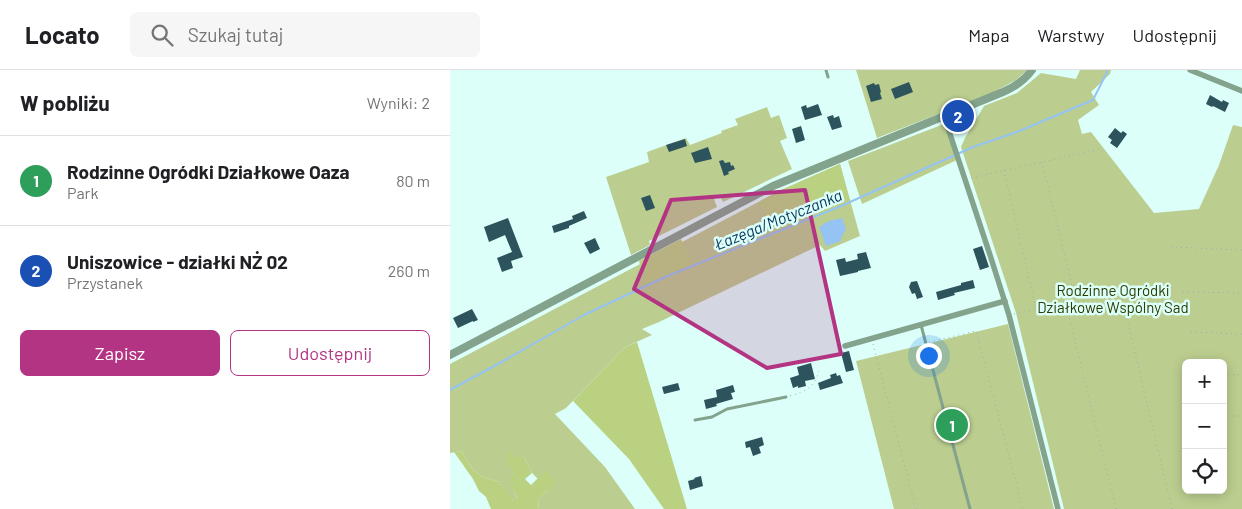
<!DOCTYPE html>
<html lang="pl">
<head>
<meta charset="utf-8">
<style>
	body { margin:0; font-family:Barlow,sans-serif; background:#f6f6f6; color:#202124 }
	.controls { position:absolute; right:15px; bottom:15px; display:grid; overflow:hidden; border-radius:8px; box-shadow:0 2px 12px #0003 }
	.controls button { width:45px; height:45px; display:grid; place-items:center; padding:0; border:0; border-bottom:1px solid #e0e0e0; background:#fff; color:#202124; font:25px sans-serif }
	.you { position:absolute; left:478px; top:285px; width:18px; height:18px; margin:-12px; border:4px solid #fff; border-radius:50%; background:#1a73e8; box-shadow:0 0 0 8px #1a73e833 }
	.badge { display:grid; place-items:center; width:32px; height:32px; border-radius:50%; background:#b33482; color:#fff; font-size:16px; font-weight:700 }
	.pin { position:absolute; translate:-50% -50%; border:2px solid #fff; box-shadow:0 1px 5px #0006 }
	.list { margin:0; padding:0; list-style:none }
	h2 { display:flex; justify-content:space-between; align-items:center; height:65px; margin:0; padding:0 20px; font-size:21px }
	h2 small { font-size:16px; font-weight:400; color:#757577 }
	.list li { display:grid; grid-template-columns:32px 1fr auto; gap:15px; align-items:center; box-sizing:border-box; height:90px; padding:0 20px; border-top:1px solid #e0e0e0 }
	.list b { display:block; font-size:19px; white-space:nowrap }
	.list p { margin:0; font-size:16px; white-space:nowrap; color:#757577 }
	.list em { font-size:16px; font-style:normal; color:#757577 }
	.actions { display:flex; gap:10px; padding:15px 20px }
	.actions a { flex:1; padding:11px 0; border:1px solid #b33482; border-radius:8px; text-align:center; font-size:18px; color:#b33482 }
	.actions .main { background:#b33482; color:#fff }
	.icon { flex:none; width:28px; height:28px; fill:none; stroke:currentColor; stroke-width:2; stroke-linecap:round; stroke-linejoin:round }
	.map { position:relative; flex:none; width:792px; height:439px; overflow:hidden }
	header { display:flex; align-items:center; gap:30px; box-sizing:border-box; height:70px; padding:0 25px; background:#fff; border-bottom:1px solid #e0e0e0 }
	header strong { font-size:24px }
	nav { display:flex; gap:28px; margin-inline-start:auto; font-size:18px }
	.search { width:350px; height:45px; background:#f6f6f6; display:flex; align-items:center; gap:12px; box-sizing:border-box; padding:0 18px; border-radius:8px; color:#757577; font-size:19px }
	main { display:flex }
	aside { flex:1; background:#fff }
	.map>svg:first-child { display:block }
	.green { fill:#bbce8f; fill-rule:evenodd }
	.forest { fill:#bad181 }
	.water { fill:#95c3f4 }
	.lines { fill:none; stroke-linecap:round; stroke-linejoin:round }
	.stream { stroke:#95c3f4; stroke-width:2 }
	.building { fill:#2d535d }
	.path { stroke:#95b2ae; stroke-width:1; stroke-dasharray:1 4; stroke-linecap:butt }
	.service { stroke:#83a38c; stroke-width:3 }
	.minor { stroke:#83a38c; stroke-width:5.5 }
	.tertiary { stroke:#83a38c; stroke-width:8 }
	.marked { fill:#b33482; fill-opacity:0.2; stroke:#b33482; stroke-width:4; stroke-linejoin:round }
	.labels { text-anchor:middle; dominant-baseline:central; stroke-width:5; stroke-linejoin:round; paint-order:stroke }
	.park-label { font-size:15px; fill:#2e3b00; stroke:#dcfffa }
	.water-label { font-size:16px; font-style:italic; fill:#063158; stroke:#dcfffa }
</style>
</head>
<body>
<header>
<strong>Locato</strong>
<div class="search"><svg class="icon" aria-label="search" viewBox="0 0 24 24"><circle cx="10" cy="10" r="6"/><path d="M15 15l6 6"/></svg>Szukaj tutaj</div>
<nav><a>Mapa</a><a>Warstwy</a><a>Udostępnij</a></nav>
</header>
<main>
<aside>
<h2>W pobliżu<small>Wyniki: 2</small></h2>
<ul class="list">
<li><span class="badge" style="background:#2e9e5b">1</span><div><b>Rodzinne Ogródki Działkowe Oaza</b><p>Park</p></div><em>80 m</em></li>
<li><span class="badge" style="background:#1a4fb4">2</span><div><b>Uniszowice - działki NŻ 02</b><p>Przystanek</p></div><em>260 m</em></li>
</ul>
<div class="actions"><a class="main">Zapisz</a><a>Udostępnij</a></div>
</aside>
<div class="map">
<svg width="792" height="439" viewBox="0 0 792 439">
	<rect width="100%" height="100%" fill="#dcfffa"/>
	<g class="green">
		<polygon points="406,0 577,0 566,10 542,23 427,68"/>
		<path d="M630,0H661L660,4L641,22L649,35L628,50L632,64L641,62L704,143L749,139L769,95L783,55L792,57V439H614L566,243L511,77L515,68L534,36L567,23L591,3L626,9ZM736,293H773V420H736Z"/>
		<polygon points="317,37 321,48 329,45 337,68 330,71 342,99 273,132 270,126 264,129 267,137 199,171 200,175 181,185 156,107 199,92 197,82 236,68 240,75 272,63 271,61 288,55 285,49"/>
		<polygon points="494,54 507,90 412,134 398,91"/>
		<path d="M390,94L410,166L375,181L370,175L209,252L192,259L202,265L175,277L116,338L105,344L155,397L185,439H89L88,430L97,420L96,401L88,409L82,403L74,387H64L59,381L64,402L60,411L67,429L61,430L50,412C27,406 23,403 12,381L0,383V294L329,121Z"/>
		<polygon points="558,254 604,439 444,439 406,291"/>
	</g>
	<g class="forest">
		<polygon points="390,94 400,131 322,164 310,131 329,121"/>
		<polygon points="231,169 243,196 196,216 189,191"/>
		<polygon points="187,272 237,439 214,439 179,389 123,331 175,277"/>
		<path d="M59,380L64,387H74L82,403L75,409L81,415L95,401L107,413L97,420L88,430L89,439H41L36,427L29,421L23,409L4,382L12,381C23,403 27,406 50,412L62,430L67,428L59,411L64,402L56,391Z"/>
	</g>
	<polygon class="water" points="392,148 396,159 391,168 391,171 376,176 369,157 379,151"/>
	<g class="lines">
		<polyline class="stream" points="0,320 57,289 134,245 215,207 391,136 523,77 567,62 643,30 657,2 657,0"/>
	</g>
	<g class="building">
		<polygon points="459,12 463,22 445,29 441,19"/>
		<polygon points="424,13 425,15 429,14 431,22 430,23 432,29 421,32 416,16"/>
		<polygon points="760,25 772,32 773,30 779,33 775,42 763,36 762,37 756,34"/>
		<polygon points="368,34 372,45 355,50 351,37 356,35 357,38"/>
		<polygon points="383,45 384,48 389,46 392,57 382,60 377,47"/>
		<polygon points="351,56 355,70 346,73 342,59"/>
		<polygon points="665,58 671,63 673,61 677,64 667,78 660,73 662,70 658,67"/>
		<polygon points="235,69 237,76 219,82 216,75"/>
		<polygon points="258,77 262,89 245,93 241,83"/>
		<polygon points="273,90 275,93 280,92 281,96 283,95 285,99 278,102 279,104 274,106 269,91"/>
		<polygon points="200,125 205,138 196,141 191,128"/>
		<polygon points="134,141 137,148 119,156 119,158 104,163 102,156 123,149 122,146"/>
		<polygon points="58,148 73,187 61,191 63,198 52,202 47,188 62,182 55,165 39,172 34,157"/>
		<polygon points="145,168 150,179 140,184 134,173"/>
		<polygon points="532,176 539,197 530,200 523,179"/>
		<polygon points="416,182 421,198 408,201 408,202 390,206 386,190 395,188 396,192 408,189 407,184"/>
		<polygon points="523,210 525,218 504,223 505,225 488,230 486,222 511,215 511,213"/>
		<polygon points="467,211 473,227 467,229 465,223 462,224 459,217 461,212"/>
		<polygon points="22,239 28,250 23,252 23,251 8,258 3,248"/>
		<polygon points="399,281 404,300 396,302 391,283"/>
		<polygon points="361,293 365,309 355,311 356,316 348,318 348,316 343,318 340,308 349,305 347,297"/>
		<polygon points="386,303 387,306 390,305 393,313 370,320 368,313 381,308 380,305"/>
		<polygon points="228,313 230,320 214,324 212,317"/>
		<polygon points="283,315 285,322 281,323 283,329 266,334 267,336 256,339 254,330 267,327 266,320"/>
		<polygon points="312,367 314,375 309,377 311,383 303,386 300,377 296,378 295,372"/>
		<polygon points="251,406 253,416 240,420 238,411 245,409 244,408"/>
	</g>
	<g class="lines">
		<g class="path">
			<polyline points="592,92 626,232"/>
			<polyline points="554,100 586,239"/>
			<polyline points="521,108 651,79"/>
			<polyline points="721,177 792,180"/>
			<polyline points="733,222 792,223"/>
			<polyline points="616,234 666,439"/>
			<polyline points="564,244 671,223 722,439"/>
			<polyline points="741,262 792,264"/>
			<polyline points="479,272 526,261 573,439"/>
			<polyline points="423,274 466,439"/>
			<polyline points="773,304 792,305"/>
			<path d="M340,326C356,321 364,318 369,301"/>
			<polyline points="773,346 792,346"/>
		</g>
		<g class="service">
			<polyline points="376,0 378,7"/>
			<path d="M499,60C510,55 521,53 517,38"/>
			<polyline points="471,255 520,439"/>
			<polyline points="245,350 262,347 277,339 336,327"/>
		</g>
		<g class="minor">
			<polyline points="740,0 792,21"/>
			<polyline points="494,46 541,188 559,245 608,439"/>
			<polyline points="395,276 555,231"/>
		</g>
		<path class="tertiary" d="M0,285L323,116L553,22C565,17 574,11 582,0"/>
	</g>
	<path class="marked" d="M355,120L391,284L317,298L184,219L221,130Z"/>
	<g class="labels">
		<g class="park-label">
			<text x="663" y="220">Rodzinne Ogródki<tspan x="663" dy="17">Działkowe Wspólny Sad</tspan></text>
		</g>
		<g class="water-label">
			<text transform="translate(328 149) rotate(-22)">Łazęga/Motyczanka</text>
		</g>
	</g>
</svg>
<div class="controls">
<button>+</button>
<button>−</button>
<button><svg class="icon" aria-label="locate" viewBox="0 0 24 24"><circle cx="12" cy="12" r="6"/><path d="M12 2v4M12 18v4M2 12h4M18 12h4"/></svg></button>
</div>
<div class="you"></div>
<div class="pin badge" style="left:502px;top:355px;background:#2e9e5b">1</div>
<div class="pin badge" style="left:508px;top:46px;background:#1a4fb4">2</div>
</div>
</main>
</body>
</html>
